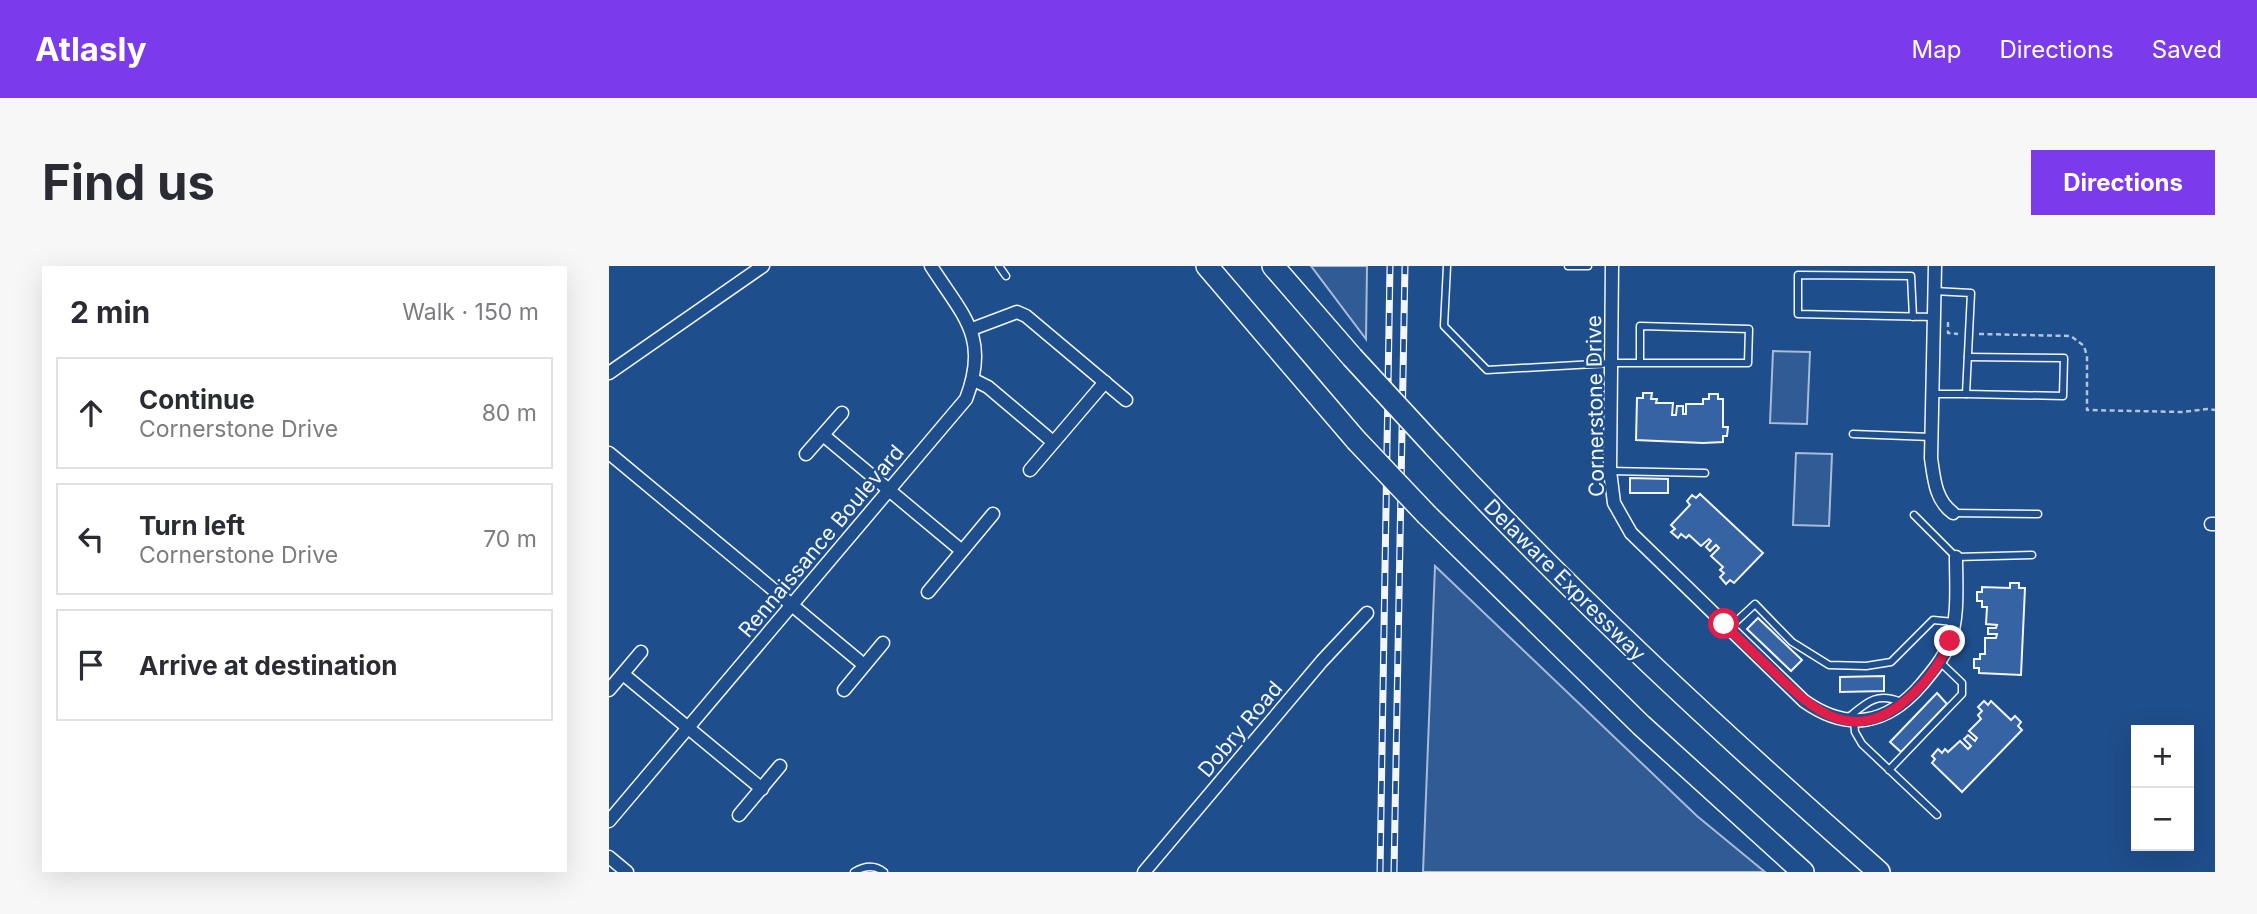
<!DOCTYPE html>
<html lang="en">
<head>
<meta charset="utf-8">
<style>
	body { margin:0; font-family:Inter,sans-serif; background:#f7f7f7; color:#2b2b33 }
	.controls { position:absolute; right:21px; bottom:21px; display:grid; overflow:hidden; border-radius:0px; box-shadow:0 7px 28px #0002 }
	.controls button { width:63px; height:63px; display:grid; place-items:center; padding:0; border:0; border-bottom:2px solid #e1e1e2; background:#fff; color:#2b2b33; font:35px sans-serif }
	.stop { position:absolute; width:21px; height:21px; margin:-16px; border:5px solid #e11d48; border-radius:50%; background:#fff }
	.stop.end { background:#e11d48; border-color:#fff; box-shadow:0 2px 7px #0008 }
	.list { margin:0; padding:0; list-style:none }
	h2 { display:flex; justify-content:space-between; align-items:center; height:91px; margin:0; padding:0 28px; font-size:30px }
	h2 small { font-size:23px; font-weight:400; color:#7c7c81 }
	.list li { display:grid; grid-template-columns:46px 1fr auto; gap:21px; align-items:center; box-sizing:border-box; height:112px; margin:0 14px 14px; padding:0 14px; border:2px solid #e1e1e2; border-radius:0px }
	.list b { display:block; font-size:26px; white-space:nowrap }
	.list p { margin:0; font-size:23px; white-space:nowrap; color:#7c7c81 }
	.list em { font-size:23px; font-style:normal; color:#7c7c81 }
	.icon { flex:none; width:38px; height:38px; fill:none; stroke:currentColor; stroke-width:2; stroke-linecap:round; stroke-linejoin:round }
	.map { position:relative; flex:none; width:1606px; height:606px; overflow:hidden; border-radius:0px }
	header { display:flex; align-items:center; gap:42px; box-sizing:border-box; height:98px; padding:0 35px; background:#7c3aed; color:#fff }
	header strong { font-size:33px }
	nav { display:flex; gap:38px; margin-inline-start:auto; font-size:24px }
	.intro { display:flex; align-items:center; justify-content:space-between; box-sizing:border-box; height:168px; padding:0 42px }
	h1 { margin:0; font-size:49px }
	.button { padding:18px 32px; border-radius:0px; background:#7c3aed; color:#fff; font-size:24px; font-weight:700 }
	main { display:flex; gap:42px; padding:0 42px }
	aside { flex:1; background:#fff; border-radius:0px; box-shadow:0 7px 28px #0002 }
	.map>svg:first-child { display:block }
	.built { fill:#305b95; stroke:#a8bbd7; stroke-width:2 }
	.building { fill:#3563a3; stroke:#f2f6ff; stroke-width:2 }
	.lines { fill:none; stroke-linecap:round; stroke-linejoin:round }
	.lane-casing { stroke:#f2f6ff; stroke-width:9 }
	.street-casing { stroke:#f2f6ff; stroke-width:15 }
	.highway-casing { stroke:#f2f6ff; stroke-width:24 }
	.path { stroke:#b3c4dc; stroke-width:2.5; stroke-dasharray:5 3.5; stroke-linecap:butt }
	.lane { stroke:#1f4e8c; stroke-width:6 }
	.street { stroke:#1f4e8c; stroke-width:12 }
	.highway { stroke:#1f4e8c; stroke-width:21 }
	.rail-casing { stroke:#f2f6ff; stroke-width:7 }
	.rail { stroke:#1f4e8c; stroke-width:4.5; stroke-dasharray:13; stroke-linecap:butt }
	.highway-bridge-casing { stroke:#f2f6ff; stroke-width:24; stroke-linecap:butt }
	.highway-bridge { stroke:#1f4e8c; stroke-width:21 }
	.route { stroke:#e11d48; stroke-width:9 }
	.labels { text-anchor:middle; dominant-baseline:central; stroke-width:5; stroke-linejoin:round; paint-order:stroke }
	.street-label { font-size:21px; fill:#f2f6ff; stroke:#1f4e8c }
</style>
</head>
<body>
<header>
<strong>Atlasly</strong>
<nav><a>Map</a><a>Directions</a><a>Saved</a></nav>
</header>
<div class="intro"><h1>Find us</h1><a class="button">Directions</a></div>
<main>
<aside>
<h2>2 min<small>Walk · 150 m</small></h2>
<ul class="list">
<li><svg class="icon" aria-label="ahead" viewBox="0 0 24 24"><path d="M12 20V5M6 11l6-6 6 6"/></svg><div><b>Continue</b><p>Cornerstone Drive</p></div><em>80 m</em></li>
<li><svg class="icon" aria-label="left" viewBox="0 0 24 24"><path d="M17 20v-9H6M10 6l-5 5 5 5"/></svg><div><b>Turn left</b><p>Cornerstone Drive</p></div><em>70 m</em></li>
<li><svg class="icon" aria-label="arrive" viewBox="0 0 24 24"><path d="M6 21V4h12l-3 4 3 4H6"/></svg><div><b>Arrive at destination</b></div></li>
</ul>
</aside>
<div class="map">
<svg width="1606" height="606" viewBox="0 0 1606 606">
	<rect width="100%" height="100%" fill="#1f4e8c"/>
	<g class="built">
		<polygon points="702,0 758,0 757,73"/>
		<polygon points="1164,85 1201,86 1198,158 1161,157"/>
		<polygon points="1187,187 1223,188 1220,260 1184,259"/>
		<polygon points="826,300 1088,550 1156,606 814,606"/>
	</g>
	<g class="building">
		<polygon points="1034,127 1043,127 1042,133 1048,133 1047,137 1064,137 1063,149 1067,149 1068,140 1074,140 1074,148 1077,148 1077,138 1094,138 1094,133 1100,133 1100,128 1109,128 1109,133 1114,133 1114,161 1119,161 1118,170 1114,170 1114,176 1094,177 1027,174 1028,132 1034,132"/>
		<polygon points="1021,212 1059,213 1059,227 1021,227"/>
		<polygon points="1091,228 1154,287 1125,317 1121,314 1117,318 1111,311 1115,307 1111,304 1114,301 1102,290 1110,282 1107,279 1101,285 1097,281 1102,275 1100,273 1092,280 1080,269 1077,272 1072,268 1069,272 1062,266 1066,263 1062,259 1081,239 1078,235 1083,229 1087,232"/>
		<polygon points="1401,317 1410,317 1410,322 1416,322 1412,409 1370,407 1370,402 1365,402 1365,393 1371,393 1371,388 1376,388 1376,372 1387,372 1388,368 1379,368 1379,362 1387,362 1388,359 1377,358 1378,341 1373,341 1373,335 1368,335 1368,326 1373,326 1373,321 1401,322"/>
		<polygon points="1149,352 1193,394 1182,405 1138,363"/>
		<polygon points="1275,410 1275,425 1231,426 1231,411"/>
		<polygon points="1328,427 1338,438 1292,486 1281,476"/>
		<polygon points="1375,435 1379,439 1382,435 1402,454 1406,450 1412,456 1409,460 1413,464 1353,526 1323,497 1326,493 1323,490 1329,483 1333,487 1336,483 1339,486 1351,475 1359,483 1362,480 1355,473 1359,469 1366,475 1368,472 1360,465 1372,453 1369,449 1373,445 1369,441"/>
	</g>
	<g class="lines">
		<g class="lane-casing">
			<g id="lane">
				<polyline points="390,0 397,10"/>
				<polyline points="838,0 835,60 878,104 1003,97 1139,97 1140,63 1031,60 1031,97"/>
				<polyline points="959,0 979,0"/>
				<polyline points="1304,51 1302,10 1189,9 1189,48 1325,51"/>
				<polyline points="1324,128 1357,128 1362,27 1325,25"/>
				<polyline points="1357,128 1454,130 1455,92 1359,91"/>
				<polyline points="1244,168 1322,171"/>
				<polyline points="1001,205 1096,207"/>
				<polyline points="1344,247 1429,248"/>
				<polyline points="1305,249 1347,291 1423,289"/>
				<polyline points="1119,363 1146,338 1183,376 1220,399 1257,400 1282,396 1324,354 1345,356"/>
				<path d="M1240,451C1258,436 1268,426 1292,436"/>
				<polyline points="1245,455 1246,466 1253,478 1328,549"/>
				<polyline points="1280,504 1353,428 1353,417 1330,395"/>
				<path d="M245,606C255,600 265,598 275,606"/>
			</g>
		</g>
		<g class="street-casing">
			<g id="street">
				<path d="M1003,0L1001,205L1005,237L1022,267L1195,435C1239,466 1278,459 1313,418C1323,406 1334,393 1340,378C1350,351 1347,319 1347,291"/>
				<path d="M1326,0L1322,192C1325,212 1326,234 1344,247"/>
				<polyline points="363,63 408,46 417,50 517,134"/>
				<polyline points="0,107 154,0"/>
				<polyline points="365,114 379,121 444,176"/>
				<polyline points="214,169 353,285"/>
				<polyline points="0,187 255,399"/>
				<polyline points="197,188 233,147"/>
				<polyline points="421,204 496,116"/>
				<polyline points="1602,258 1606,258"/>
				<polyline points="319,326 384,248"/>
				<polyline points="14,408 153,523"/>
				<polyline points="0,424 32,386"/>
				<polyline points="235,424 274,377"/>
				<polyline points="130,549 171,500"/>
				<path d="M0,555L357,133C381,71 354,50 322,0"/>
				<polyline points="0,591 18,606"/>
				<polyline points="535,606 713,395 758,347"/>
			</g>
		</g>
		<g class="highway-casing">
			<g id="highway">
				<polyline points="598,0 747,174"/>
				<polyline points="664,0 743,91"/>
				<path d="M825,180C965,331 1116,470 1270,606"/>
				<polyline points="818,249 1032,459 1194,606"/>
			</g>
		</g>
		<g class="path">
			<polyline points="1339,56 1339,67 1349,68"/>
			<polyline points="1370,68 1462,70 1475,80 1478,90 1478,144 1573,146 1598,143 1606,144"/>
		</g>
		<use href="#lane" class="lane"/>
		<use href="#street" class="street"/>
		<use href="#highway" class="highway"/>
		<g class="rail-casing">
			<g id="rail">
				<polyline points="771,606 781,0"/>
				<polyline points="785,606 796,0"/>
			</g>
		</g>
		<use href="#rail" class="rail"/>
		<g class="highway-bridge-casing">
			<g id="highway-bridge">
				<polyline points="743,91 825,180"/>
				<polyline points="747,174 818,249"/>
			</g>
		</g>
		<use href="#highway-bridge" class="highway-bridge"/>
	</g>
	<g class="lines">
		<path class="route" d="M1115,358C1132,375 1149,391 1166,407C1205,445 1244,479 1296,435C1315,420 1332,398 1341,375"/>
	</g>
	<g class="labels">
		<g class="street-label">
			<text transform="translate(986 140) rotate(-91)">Cornerstone Drive</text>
			<text transform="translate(212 275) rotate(-50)">Rennaissance Boulevard</text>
			<text transform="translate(956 314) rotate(45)">Delaware Expressway</text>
			<text transform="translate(631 463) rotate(-50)">Dobry Road</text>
		</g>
	</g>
</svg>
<div class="controls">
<button>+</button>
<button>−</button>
</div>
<div class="stop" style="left:1115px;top:358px"></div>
<div class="stop end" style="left:1341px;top:375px"></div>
</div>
</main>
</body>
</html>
